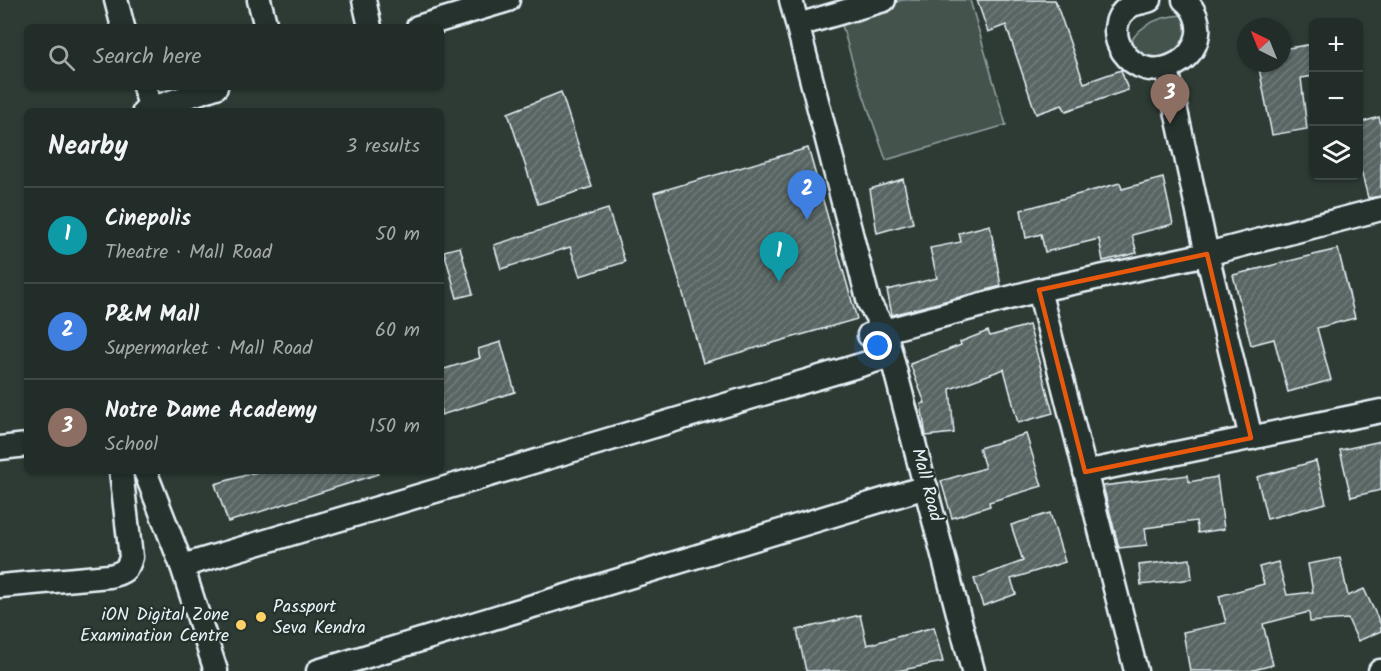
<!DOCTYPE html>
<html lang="en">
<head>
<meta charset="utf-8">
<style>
	body { margin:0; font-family:Kalam,sans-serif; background:#2a3430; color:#f1f3f6 }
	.controls { position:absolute; right:18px; top:18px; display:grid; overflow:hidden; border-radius:9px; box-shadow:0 2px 4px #0004 }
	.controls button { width:54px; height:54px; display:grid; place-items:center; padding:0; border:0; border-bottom:2px solid #3f4845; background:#222c28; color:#f1f3f6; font:30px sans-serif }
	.compass { position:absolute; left:1237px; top:18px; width:54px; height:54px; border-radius:50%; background:#222c28; box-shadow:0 2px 4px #0004; rotate:317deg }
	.you { position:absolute; left:878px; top:346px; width:21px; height:21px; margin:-15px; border:4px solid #fff; border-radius:50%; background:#1a73e8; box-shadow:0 0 0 9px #1a73e833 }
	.badge { display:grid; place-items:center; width:39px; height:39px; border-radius:50%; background:#ea580c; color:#fff; font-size:20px; font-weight:700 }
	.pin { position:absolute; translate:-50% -50px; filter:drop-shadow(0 2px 3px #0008) }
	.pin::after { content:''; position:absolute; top:32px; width:21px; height:18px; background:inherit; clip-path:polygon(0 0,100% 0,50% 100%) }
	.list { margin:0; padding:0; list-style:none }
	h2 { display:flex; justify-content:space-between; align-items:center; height:78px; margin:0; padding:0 24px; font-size:26px }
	h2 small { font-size:20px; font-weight:400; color:#a2a7a8 }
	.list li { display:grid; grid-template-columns:39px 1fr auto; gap:18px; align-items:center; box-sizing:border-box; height:96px; padding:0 24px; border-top:2px solid #3f4845 }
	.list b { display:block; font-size:22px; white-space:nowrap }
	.list p { margin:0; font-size:20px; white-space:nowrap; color:#a2a7a8 }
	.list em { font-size:20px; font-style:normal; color:#a2a7a8 }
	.icon { flex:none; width:33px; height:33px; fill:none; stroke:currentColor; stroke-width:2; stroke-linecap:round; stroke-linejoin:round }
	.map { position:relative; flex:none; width:1381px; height:671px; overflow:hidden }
	.search { position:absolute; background:#222c28; box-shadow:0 2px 4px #0004; left:24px; top:24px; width:420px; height:66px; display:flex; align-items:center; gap:15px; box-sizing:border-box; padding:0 21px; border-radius:9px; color:#a2a7a8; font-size:22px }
	.panel { position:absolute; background:#222c28; box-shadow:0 2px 4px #0004; left:24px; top:108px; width:420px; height:366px; border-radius:9px }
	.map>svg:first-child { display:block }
	.grass { fill:#45524e; stroke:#96a2a3; stroke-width:1.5 }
	.building { fill:url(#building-hatch); stroke:#e8f1f8; stroke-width:1.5 }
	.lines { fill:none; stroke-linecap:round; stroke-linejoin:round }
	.minor-casing { stroke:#e8f1f8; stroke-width:27 }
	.minor { stroke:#26332d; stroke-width:22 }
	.marked { fill:none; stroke:#e8590c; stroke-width:4.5; stroke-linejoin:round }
	.poi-dot { fill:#ffd166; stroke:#26332d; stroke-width:2 }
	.labels { text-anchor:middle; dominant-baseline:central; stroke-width:5; stroke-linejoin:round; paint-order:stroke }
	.street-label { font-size:18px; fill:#e8f1f8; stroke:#26332d }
	.poi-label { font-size:18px; fill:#e8f1f8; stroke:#26332d; text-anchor:start }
</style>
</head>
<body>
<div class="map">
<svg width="1381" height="671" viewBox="0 0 1381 671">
	<defs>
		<pattern id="building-hatch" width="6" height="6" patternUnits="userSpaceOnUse" patternTransform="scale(1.5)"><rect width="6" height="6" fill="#596563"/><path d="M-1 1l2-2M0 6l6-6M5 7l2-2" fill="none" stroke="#717c7a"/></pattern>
	</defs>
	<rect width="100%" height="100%" fill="#2e3b35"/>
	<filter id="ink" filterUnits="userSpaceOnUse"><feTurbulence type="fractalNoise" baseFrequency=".0167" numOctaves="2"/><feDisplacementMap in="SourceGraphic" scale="12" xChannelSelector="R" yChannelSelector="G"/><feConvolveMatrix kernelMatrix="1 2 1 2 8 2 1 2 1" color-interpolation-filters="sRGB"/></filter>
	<g filter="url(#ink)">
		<g class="grass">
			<polygon points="902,0 970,0 1006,125 886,160 855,71 840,18"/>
			<path d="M1186,15L1192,24L1187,52L1147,65L1130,44C1139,23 1164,15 1186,15Z"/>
		</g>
		<g class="building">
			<polygon points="977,0 1055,0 1084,83 1121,70 1128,90 1066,111 1062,105 1036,114 1006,25 988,32"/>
			<polygon points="1314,44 1314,76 1301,78 1307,129 1272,135 1258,63 1282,63 1282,49"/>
			<polygon points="561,92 592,187 538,204 508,113"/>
			<polygon points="1379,117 1381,125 1381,196 1368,198 1359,162 1359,123"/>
			<polygon points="808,148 857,319 703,363 654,193"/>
			<polygon points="1163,178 1173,224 1132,235 1137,253 1103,261 1099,239 1045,252 1041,234 1026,238 1021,210 1120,183 1122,189"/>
			<polygon points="903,179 913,223 877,233 870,189"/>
			<polygon points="608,209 625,262 580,276 570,247 501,269 494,245"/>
			<polygon points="990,225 1001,286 892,315 887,290 937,278 930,248 961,242 959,233"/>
			<polygon points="460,247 473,294 457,298 444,251"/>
			<polygon points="1338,249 1355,318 1317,328 1331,380 1288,392 1274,339 1251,345 1233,275"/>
			<polygon points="1029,325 1053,413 1018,423 1004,369 950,389 954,433 926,436 921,404 925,403 910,364 961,345 960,342 988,331 990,336"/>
			<polygon points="501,342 515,392 441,415 441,370 480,358 478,349"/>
			<polygon points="1026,434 1042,486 989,502 990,506 952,518 941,481 985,468 979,448"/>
			<polygon points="1381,441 1381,490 1351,497 1340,450"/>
			<polygon points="1316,461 1326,503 1267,519 1257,477"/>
			<polygon points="260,471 377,471 378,474 228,522 215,484"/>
			<polygon points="1188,475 1189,482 1217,477 1224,529 1198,533 1196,521 1145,528 1147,545 1119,548 1103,486"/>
			<polygon points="1050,513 1065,562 1011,579 1016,594 983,606 974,579 1023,561 1011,525"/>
			<polygon points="1340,558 1348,596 1364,589 1381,625 1381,631 1358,641 1348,619 1310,622 1309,612 1263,624 1273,665 1250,671 1190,671 1183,632 1226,623 1219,596 1264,584 1259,567 1278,562 1287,595 1313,592 1308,564"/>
			<polygon points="1190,559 1192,579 1141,585 1139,565"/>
			<polygon points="860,615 867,645 934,627 943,662 897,671 806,671 797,630"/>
		</g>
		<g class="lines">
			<g class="minor-casing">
				<g id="minor">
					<polyline points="116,0 123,27"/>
					<polyline points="259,0 266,27"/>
					<polyline points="364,0 370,27"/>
					<polyline points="791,0 869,303 885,331 973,671"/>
					<path d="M1150,0C1145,2 1137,3 1132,5C1093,26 1132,90 1178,63C1187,58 1195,48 1197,38C1201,25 1195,8 1184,0"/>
					<polyline points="798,25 884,0"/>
					<polyline points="418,27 508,0"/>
					<polyline points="1167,69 1207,254 1251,438"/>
					<polyline points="144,87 151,108"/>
					<polyline points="144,111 216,87"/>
					<polyline points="1039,290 1136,671"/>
					<polyline points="869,335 1039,290 1207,254 1381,209"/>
					<polyline points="0,448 27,445"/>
					<polyline points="145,471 182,566 216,671"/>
					<polyline points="1085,472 1381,411"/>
					<polyline points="182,566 891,356"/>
					<path d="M0,586L109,576C123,573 128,570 131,557L121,471"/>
					<polyline points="318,671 926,487"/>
					<polyline points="1380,671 1381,671"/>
				</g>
			</g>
			<use href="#minor" class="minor"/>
		</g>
	</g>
	<path class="marked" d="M1207,254L1251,438L1085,472L1039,290Z"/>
	<g class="poi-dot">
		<circle cx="261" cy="617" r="6"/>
		<circle cx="241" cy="625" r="6"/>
	</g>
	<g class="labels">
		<g class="street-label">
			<text transform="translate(926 485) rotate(75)">Mall Road</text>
		</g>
		<g class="poi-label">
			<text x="273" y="607">Passport<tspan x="273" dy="21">Seva Kendra</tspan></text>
			<text x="229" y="615" text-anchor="end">iON Digital Zone<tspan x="229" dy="21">Examination Centre</tspan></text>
		</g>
	</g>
</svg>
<div class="controls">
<button>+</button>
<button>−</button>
<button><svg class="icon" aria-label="layers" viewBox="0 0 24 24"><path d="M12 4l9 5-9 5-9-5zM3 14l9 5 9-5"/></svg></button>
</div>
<svg class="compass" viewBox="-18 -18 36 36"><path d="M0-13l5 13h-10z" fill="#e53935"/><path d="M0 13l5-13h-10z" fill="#a2a7a8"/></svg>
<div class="you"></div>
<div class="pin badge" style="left:779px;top:282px;background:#0f9aa8">1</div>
<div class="pin badge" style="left:807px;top:220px;background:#3f7fe0">2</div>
<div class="pin badge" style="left:1170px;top:124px;background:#8d6e63">3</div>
<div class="search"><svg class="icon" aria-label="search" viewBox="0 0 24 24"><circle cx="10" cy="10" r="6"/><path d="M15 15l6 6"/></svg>Search here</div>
<section class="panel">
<h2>Nearby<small>3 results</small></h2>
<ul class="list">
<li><span class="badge" style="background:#0f9aa8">1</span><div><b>Cinepolis</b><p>Theatre · Mall Road</p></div><em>50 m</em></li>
<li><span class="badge" style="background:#3f7fe0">2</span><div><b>P&amp;M Mall</b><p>Supermarket · Mall Road</p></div><em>60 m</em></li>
<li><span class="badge" style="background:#8d6e63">3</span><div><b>Notre Dame Academy</b><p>School</p></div><em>150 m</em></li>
</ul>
</section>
</div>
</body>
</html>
